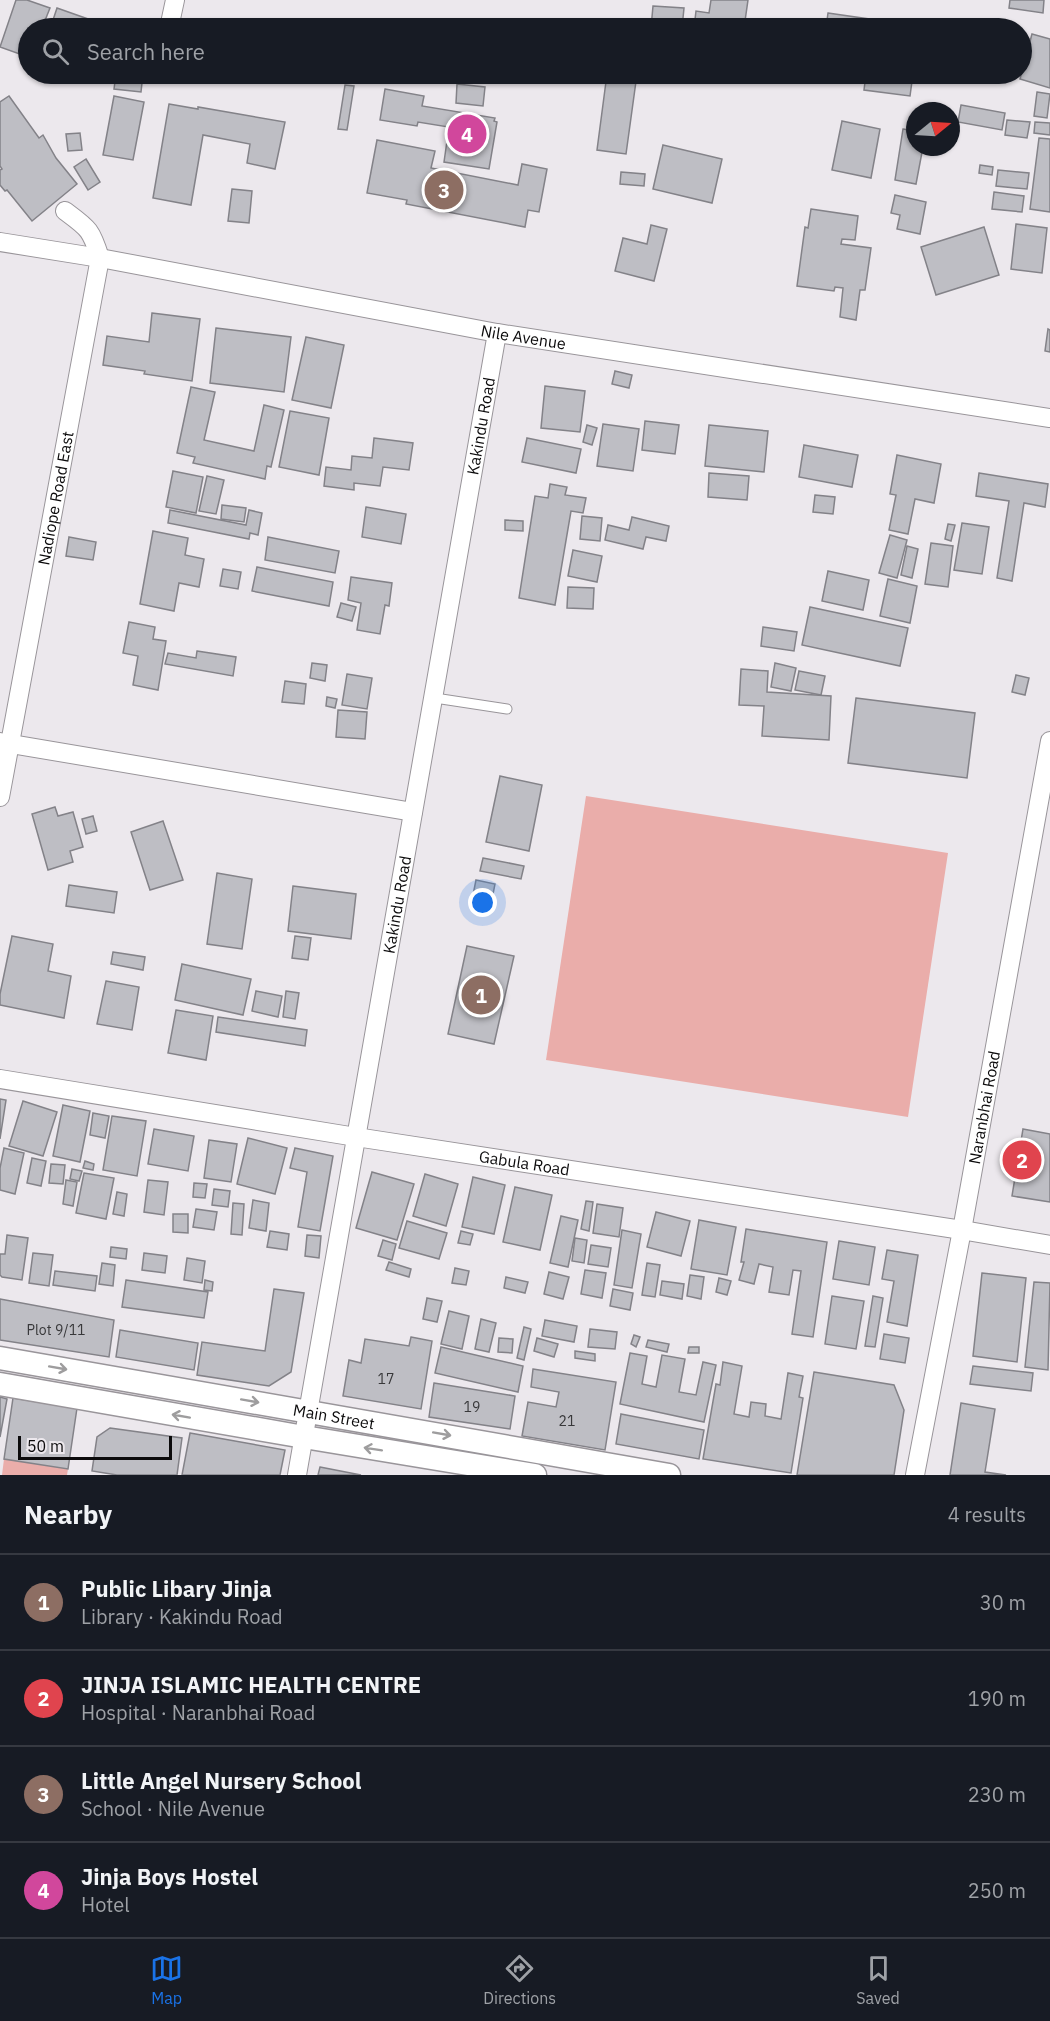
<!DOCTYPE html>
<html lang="en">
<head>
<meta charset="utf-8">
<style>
	body { margin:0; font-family:"IBM Plex Sans",sans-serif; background:#242831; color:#f1f3f6 }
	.compass { position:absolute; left:906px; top:102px; width:54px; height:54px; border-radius:50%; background:#171b24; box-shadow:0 2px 4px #0004; rotate:72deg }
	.scale { position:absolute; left:18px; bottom:15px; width:154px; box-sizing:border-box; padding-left:6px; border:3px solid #0c0b0c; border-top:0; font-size:16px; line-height:21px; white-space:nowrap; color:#0c0b0c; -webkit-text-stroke:4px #ece8ed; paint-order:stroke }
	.you { position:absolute; left:483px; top:903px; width:21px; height:21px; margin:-15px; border:4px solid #fff; border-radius:50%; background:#1a73e8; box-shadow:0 0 0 9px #1a73e833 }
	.badge { display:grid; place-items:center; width:39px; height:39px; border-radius:50%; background:#1a73e8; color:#fff; font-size:20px; font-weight:700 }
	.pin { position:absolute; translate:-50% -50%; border:3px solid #fff; box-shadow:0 2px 6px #0006 }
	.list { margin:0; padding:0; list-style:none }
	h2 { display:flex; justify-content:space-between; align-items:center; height:78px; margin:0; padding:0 24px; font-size:26px }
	h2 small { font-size:20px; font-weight:400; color:#9ea1a6 }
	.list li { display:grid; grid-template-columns:39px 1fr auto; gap:18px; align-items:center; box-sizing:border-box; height:96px; padding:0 24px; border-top:2px solid #363941 }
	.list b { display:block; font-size:22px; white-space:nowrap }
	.list p { margin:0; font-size:20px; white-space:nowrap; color:#9ea1a6 }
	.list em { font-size:20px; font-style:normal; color:#9ea1a6 }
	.icon { flex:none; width:33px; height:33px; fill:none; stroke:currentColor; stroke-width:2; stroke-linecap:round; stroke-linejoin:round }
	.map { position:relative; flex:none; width:1050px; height:1475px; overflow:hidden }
	.search { position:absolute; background:#171b24; box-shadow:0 2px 4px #0004; left:18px; right:18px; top:18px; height:66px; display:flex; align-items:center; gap:15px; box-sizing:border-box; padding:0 21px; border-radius:33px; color:#9ea1a6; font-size:22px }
	.sheet { height:462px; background:#171b24 }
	nav { display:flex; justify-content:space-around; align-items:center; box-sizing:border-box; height:84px; border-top:2px solid #363941; background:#171b24; font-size:16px; color:#9ea1a6 }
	nav a { display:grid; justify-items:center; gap:3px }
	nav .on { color:#1a73e8 }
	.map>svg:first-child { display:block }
	.green { fill:#eaadaa }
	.building { fill:#bebec4; stroke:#838288; stroke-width:1.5 }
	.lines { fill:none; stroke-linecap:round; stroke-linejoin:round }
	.service-casing { stroke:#99959a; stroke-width:11 }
	.minor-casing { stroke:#99959a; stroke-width:20 }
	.tertiary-casing { stroke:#99959a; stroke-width:25 }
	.service { stroke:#fff; stroke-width:9 }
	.minor { stroke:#fff; stroke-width:18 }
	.tertiary { stroke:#fff; stroke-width:22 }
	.oneway { stroke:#9e9d9e }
	.labels { text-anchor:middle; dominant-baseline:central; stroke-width:6; stroke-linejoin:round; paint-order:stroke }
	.number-label { font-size:14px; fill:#38383a }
	.street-label { font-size:16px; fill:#0c0b0c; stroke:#ece8ed }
</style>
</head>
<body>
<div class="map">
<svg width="1050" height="1475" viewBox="0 0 1050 1475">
	<rect width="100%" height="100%" fill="#ece8ed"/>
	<g class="green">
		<polygon points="586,796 948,853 908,1117 546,1060"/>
		<polygon points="4,1459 68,1469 67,1475 2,1475"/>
	</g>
	<g class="building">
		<polygon points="16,0 27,0 50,8 42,28 28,28 28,57 0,47"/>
		<polygon points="711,0 748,0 744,28 694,28 696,11 709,13"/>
		<polygon points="1010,0 1044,0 1043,13 1009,8"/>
		<polygon points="653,6 684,8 682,28 651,28"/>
		<polygon points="57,8 91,20 88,28 66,28 52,23"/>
		<polygon points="828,13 869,19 868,28 826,28"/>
		<polygon points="872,20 918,26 918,28 871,28"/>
		<polygon points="1032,34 1050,39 1050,88 1020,79"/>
		<polygon points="116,74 143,74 141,92 114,89"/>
		<polygon points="607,74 637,74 626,154 597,150"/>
		<polygon points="826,74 858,74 857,82 826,77"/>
		<polygon points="866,74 913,74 910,96 864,90"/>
		<polygon points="457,84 485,87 483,106 456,103"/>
		<polygon points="345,85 354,86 347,130 338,129"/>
		<polygon points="385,89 424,96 422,106 495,118 494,121 497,122 489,169 444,162 449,127 418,122 417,126 380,120"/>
		<polygon points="1037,92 1050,94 1047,118 1034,116"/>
		<polygon points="9,96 39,138 43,135 56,158 77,184 32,221 7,190 5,191 0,185 0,170 2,169 0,166 0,102"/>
		<polygon points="114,96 144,102 133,160 103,155"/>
		<polygon points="169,104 198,109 198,107 285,122 275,169 247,163 250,144 203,135 191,205 153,198"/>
		<polygon points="961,105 1005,113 1002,130 958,122"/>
		<polygon points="1007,120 1030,122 1027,138 1005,135"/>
		<polygon points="842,121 880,129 871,178 832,170"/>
		<polygon points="1035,122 1050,123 1050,135 1034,133"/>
		<polygon points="903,129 915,131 915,147 923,147 916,184 895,180"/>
		<polygon points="80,133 82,150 68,151 66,134"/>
		<polygon points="1039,138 1050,139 1050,212 1030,209"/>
		<polygon points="377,140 435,151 431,168 518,185 522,164 547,169 539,212 528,210 525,227 406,204 407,200 367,193"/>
		<polygon points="663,145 722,159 712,203 653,189"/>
		<polygon points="86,159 100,182 88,190 74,167"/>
		<polygon points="980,165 993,167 992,175 979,173"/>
		<polygon points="998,170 1029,173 1027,189 996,186"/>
		<polygon points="621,172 645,174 644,186 620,184"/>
		<polygon points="232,189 252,191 249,223 228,221"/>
		<polygon points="994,192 1024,196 1022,212 992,209"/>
		<polygon points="895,195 926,202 920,234 897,229 900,215 891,213"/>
		<polygon points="811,209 858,216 855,240 842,239 841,244 871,248 865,290 860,290 856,320 840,317 843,288 835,287 834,291 797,286 805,227 808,228"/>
		<polygon points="1016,224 1047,228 1042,273 1011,269"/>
		<polygon points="651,225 667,229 654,281 615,271 623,238 647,244"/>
		<polygon points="984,227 999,275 936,295 921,247"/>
		<polygon points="152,313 200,319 192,381 144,374 145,371 103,365 107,336 149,342"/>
		<polygon points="216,328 291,337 284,392 210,383"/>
		<polygon points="1048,329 1050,330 1050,352 1045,351"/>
		<polygon points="306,337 344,345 331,408 292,400"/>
		<polygon points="615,371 632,375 629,388 612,384"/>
		<polygon points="545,386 585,391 580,432 541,428"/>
		<polygon points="191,387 215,392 204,440 254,451 264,405 284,410 271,467 267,466 265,479 193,463 195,457 177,453"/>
		<polygon points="290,411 329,418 319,475 279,467"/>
		<polygon points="645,421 679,425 675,454 642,450"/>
		<polygon points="603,424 639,429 633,471 597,466"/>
		<polygon points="587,425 597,428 592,445 583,442"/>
		<polygon points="709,425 768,431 764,472 705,466"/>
		<polygon points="374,438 413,443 409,470 383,467 380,486 354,483 354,490 324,486 326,467 351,470 352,456 372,458"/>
		<polygon points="527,438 581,449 576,473 522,462"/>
		<polygon points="804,445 858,455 852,487 799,477"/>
		<polygon points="897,455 941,464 934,503 915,499 908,534 889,530 896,495 890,494"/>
		<polygon points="173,471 203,477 196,513 166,507"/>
		<polygon points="709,473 749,476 747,500 708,497"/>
		<polygon points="979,473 1048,484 1045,507 1024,503 1012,581 997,578 1009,501 976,496"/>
		<polygon points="207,476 224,480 216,514 199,511"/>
		<polygon points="550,484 567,487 565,495 586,498 583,513 571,511 555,605 519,598 535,496 548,498"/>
		<polygon points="815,495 835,497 833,514 813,512"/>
		<polygon points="222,505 246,508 244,522 221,519"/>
		<polygon points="366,507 406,514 401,544 362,537"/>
		<polygon points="170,510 246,525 249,510 262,513 258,535 250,533 249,539 168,523"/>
		<polygon points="582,516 602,518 600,541 580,539"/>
		<polygon points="632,517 669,526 666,541 646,537 643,549 605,540 608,525 629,530"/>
		<polygon points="505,520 523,521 523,531 505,530"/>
		<polygon points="962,523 989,527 982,574 954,570"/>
		<polygon points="948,524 955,525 951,541 945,539"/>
		<polygon points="153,531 188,538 185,555 204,559 199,587 179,583 174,611 140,604"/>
		<polygon points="890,535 907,540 897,578 879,573"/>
		<polygon points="69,537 96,542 93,560 66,556"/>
		<polygon points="268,537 339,551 335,573 265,560"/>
		<polygon points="931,543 953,546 948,587 925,584"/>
		<polygon points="907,546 918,549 912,578 901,575"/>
		<polygon points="573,550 602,556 597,582 568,576"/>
		<polygon points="257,567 333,582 329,606 252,591"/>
		<polygon points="223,569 241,572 238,589 220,586"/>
		<polygon points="828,571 869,580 863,610 822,601"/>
		<polygon points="351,577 392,583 389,606 385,605 380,634 357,630 361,603 348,600"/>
		<polygon points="888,579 917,586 910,623 880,616"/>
		<polygon points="568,587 594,588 593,609 567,608"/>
		<polygon points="341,603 356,607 352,621 337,617"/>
		<polygon points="810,607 908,628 900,666 802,645"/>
		<polygon points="129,622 155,627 153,639 166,641 158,690 133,685 138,656 123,653"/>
		<polygon points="763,627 797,632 794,651 761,646"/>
		<polygon points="197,651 236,657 233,676 165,664 168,653 196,658"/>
		<polygon points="312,663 327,665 325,681 310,678"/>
		<polygon points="775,663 796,668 791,691 771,687"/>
		<polygon points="741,669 768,671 767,692 831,696 829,740 762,736 764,706 739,705"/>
		<polygon points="799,671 825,676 821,695 795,690"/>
		<polygon points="347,674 372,678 367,709 342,705"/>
		<polygon points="1016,675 1029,678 1025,695 1012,692"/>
		<polygon points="285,681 306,684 304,704 282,702"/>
		<polygon points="327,697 337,699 335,708 326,706"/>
		<polygon points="856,698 975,713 967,778 848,763"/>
		<polygon points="338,710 367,712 365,739 336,737"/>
		<polygon points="500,776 542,785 529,851 486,842"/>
		<polygon points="55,807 58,816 73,812 83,847 70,851 73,862 48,870 32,814"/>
		<polygon points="93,816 97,831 86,834 82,819"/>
		<polygon points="163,821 183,880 150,890 131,832"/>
		<polygon points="483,858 524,866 521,879 480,871"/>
		<polygon points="217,873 252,879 242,949 207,944"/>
		<polygon points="476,880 495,884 490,909 471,905"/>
		<polygon points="69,885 117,892 114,913 66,906"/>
		<polygon points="293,886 356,894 351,939 288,931"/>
		<polygon points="12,936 53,944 48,971 71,976 64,1018 0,1005 0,994"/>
		<polygon points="295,936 311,938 308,960 292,958"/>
		<polygon points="467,946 514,956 494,1044 448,1034"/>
		<polygon points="113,952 145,957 143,970 111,964"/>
		<polygon points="182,964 251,979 243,1015 175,1000"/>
		<polygon points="106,981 139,987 132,1030 97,1024"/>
		<polygon points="256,991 282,996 278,1017 252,1011"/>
		<polygon points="286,991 299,993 295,1019 283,1017"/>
		<polygon points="176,1010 213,1016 206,1060 168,1053"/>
		<polygon points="218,1017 307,1030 305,1046 216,1032"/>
		<polygon points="0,1099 6,1100 0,1139"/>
		<polygon points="23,1101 57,1112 43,1156 9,1146"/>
		<polygon points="63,1105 90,1111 80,1162 53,1156"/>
		<polygon points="93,1113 109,1116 105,1138 90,1135"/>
		<polygon points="112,1116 146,1121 137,1176 103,1170"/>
		<polygon points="154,1129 194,1136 188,1171 148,1164"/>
		<polygon points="1023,1129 1050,1134 1050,1202 1012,1196"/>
		<polygon points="248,1138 287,1148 275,1194 237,1184"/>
		<polygon points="209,1140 237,1144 231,1182 204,1178"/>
		<polygon points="4,1148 24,1153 15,1194 0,1190 0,1168"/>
		<polygon points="295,1148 333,1156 320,1231 298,1227 307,1172 290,1168"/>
		<polygon points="32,1158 46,1161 41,1186 27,1183"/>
		<polygon points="85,1161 94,1164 93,1170 83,1168"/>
		<polygon points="51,1164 65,1165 63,1184 49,1183"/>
		<polygon points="72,1169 82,1171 79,1181 70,1179"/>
		<polygon points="372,1172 414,1184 397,1240 356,1228"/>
		<polygon points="84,1173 114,1178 106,1219 76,1213"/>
		<polygon points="425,1174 458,1184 446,1226 413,1216"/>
		<polygon points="473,1177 505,1185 494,1234 462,1227"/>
		<polygon points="66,1180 77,1182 73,1206 63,1204"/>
		<polygon points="148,1180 168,1182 164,1215 144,1212"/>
		<polygon points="194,1183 207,1184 205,1198 193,1197"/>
		<polygon points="515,1187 552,1195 540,1250 503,1242"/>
		<polygon points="214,1189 230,1191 228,1207 212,1205"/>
		<polygon points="117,1192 127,1194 124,1216 113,1214"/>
		<polygon points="253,1200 269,1203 266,1231 249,1228"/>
		<polygon points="586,1201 593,1202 589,1231 581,1229"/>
		<polygon points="233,1203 244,1204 242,1235 231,1234"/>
		<polygon points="597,1204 623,1208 619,1237 593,1233"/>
		<polygon points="196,1209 217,1212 214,1230 193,1227"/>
		<polygon points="656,1212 690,1221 681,1256 647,1247"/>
		<polygon points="173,1214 188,1214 188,1233 173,1232"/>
		<polygon points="561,1216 578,1220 568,1267 550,1263"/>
		<polygon points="699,1220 736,1227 727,1275 691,1269"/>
		<polygon points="407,1221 447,1233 439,1259 399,1248"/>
		<polygon points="746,1229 827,1242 813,1337 792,1334 801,1271 793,1270 789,1295 769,1292 773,1267 759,1264 754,1284 739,1280 744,1262 741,1262"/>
		<polygon points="622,1230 641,1234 632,1288 614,1285"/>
		<polygon points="270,1231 289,1234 287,1250 267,1247"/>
		<polygon points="461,1231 473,1234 470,1245 458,1243"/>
		<polygon points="7,1235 28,1238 22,1280 2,1277 0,1275 0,1254 5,1254"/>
		<polygon points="307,1235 321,1236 319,1258 305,1256"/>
		<polygon points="575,1238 587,1240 584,1263 572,1261"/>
		<polygon points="383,1240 396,1244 392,1260 378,1256"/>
		<polygon points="839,1241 875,1247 869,1285 833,1279"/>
		<polygon points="591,1245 611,1248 608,1267 588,1264"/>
		<polygon points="111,1247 127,1249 126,1259 110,1257"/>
		<polygon points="887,1250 918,1255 907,1326 887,1322 894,1281 882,1279"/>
		<polygon points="33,1253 53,1255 49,1286 29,1283"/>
		<polygon points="144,1253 167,1256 165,1273 142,1270"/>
		<polygon points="187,1258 205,1261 202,1283 184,1280"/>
		<polygon points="389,1262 411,1269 409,1277 386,1270"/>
		<polygon points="102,1263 115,1265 113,1286 99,1284"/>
		<polygon points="647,1263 660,1265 655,1297 642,1295"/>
		<polygon points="455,1268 469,1271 466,1285 452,1283"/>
		<polygon points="585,1270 606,1273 602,1298 581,1294"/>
		<polygon points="55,1271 97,1276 95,1291 53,1285"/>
		<polygon points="549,1272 569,1277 563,1299 544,1294"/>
		<polygon points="982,1273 1026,1278 1017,1362 973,1356"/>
		<polygon points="690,1275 704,1277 701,1299 687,1296"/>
		<polygon points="506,1277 528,1282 525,1293 504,1288"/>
		<polygon points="719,1278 731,1281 727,1295 716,1292"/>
		<polygon points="126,1280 208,1292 204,1318 122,1307"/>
		<polygon points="205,1280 213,1282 212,1291 204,1290"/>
		<polygon points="662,1281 684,1284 682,1299 660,1295"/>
		<polygon points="1034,1282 1050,1283 1048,1370 1025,1367"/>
		<polygon points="274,1289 304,1293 291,1372 269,1386 197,1375 202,1342 265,1351"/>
		<polygon points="613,1289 633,1293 630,1310 610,1306"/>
		<polygon points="832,1296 864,1301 856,1349 825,1344"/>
		<polygon points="873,1296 883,1298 875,1347 865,1346"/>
		<polygon points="427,1298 442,1301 437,1322 423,1319"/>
		<polygon points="0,1299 114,1320 109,1357 0,1340"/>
		<polygon points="449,1311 469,1316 462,1349 441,1344"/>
		<polygon points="481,1319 496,1323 489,1352 475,1349"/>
		<polygon points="545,1320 577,1326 574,1342 542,1336"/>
		<polygon points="524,1327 531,1329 524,1360 517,1358"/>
		<polygon points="590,1329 617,1332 615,1349 588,1347"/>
		<polygon points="120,1330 198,1343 194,1370 116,1357"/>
		<polygon points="884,1334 909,1338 905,1363 880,1359"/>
		<polygon points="634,1335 640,1337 636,1347 631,1344"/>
		<polygon points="411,1337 432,1341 421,1409 343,1396 349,1360 361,1363 365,1339 409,1346"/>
		<polygon points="499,1338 513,1339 512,1353 498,1352"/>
		<polygon points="537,1338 558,1344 554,1357 534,1351"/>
		<polygon points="648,1340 669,1344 667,1352 646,1347"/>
		<polygon points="441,1347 523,1366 518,1392 435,1373"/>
		<polygon points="689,1347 699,1347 699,1353 688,1353"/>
		<polygon points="575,1351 595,1354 595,1361 575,1358"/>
		<polygon points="630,1353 647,1356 642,1384 656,1387 662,1355 685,1359 679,1392 696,1395 703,1362 716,1365 704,1422 620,1404"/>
		<polygon points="723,1362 742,1366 734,1414 749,1417 751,1402 766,1404 765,1416 781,1419 788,1373 803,1376 799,1397 803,1398 791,1473 703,1459 716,1384 720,1385"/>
		<polygon points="973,1366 1033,1373 1031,1391 970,1384"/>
		<polygon points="533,1369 616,1382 605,1450 522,1436 528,1402 556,1407 559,1392 531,1387"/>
		<polygon points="814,1372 894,1385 904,1410 894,1475 797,1475"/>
		<polygon points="434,1383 515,1396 510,1429 429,1417"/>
		<polygon points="0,1397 7,1399 0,1437"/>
		<polygon points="13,1398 77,1408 68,1469 4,1459"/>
		<polygon points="961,1403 995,1409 985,1472 1006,1475 950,1475"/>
		<polygon points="621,1414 704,1430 699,1459 616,1444"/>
		<polygon points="110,1428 182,1438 177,1475 117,1475 92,1471 97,1437"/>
		<polygon points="190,1433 285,1450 280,1475 182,1475"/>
		<polygon points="320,1467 361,1475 318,1475"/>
	</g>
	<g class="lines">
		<g class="service-casing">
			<polyline id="service" points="435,698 507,709"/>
		</g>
		<g class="minor-casing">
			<g id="minor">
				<polyline points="169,28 175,0"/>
				<path id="s1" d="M0,242L100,258L497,333L1050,418"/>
				<polyline points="0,742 413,812"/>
				<path id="s2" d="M0,797L100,258C91,229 88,228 65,211"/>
				<path id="s3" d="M0,1079L356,1137L962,1230L1050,1245"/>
				<path id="s4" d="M297,1475L497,333"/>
				<path id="s5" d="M915,1475L962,1230L1050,741"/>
			</g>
		</g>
		<g class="tertiary-casing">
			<g id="tertiary">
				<path id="s6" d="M0,1358L669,1475"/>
				<polyline points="0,1384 304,1437 535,1475"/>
			</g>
		</g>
		<use href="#service" class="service"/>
		<use href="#minor" class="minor"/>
		<use href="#tertiary" class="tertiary"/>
	</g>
	<defs><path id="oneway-shaft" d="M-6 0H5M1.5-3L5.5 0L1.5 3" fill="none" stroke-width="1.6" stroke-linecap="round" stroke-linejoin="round" transform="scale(1.5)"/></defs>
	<g class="oneway">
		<use href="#oneway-shaft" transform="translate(58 1368) rotate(10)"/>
		<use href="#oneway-shaft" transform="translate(250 1401) rotate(10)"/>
		<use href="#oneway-shaft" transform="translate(181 1416) rotate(-170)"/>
		<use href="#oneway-shaft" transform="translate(442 1434) rotate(10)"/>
		<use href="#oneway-shaft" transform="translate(373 1449) rotate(-171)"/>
	</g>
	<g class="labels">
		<g class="number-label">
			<text x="56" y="1330">Plot 9/11</text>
			<text x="386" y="1379">17</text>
			<text x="472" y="1407">19</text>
			<text x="567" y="1421">21</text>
		</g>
		<g class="street-label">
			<text stroke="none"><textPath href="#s1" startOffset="532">Nile Avenue</textPath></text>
			<text stroke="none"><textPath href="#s4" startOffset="1065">Kakindu Road</textPath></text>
			<text stroke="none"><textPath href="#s2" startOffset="304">Nadiope Road East</textPath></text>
			<text stroke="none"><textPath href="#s4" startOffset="579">Kakindu Road</textPath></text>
			<text stroke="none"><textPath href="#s5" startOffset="374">Naranbhai Road</textPath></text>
			<text stroke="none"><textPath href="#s3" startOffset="531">Gabula Road</textPath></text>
			<text stroke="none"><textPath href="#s6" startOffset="339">Main Street</textPath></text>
		</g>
	</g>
</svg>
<svg class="compass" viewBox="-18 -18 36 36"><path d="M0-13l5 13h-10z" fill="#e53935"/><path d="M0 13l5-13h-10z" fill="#9ea1a6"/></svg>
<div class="scale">50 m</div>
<div class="you"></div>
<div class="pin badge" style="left:481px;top:995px;background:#8d6e63">1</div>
<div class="pin badge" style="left:1022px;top:1160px;background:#e0444e">2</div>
<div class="pin badge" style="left:444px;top:190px;background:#8d6e63">3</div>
<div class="pin badge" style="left:467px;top:134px;background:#d1479c">4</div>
<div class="search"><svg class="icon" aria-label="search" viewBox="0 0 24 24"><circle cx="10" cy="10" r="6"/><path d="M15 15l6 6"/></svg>Search here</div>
</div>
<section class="sheet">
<h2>Nearby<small>4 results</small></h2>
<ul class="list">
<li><span class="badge" style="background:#8d6e63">1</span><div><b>Public Libary Jinja</b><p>Library · Kakindu Road</p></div><em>30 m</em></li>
<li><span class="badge" style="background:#e0444e">2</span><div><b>JINJA ISLAMIC HEALTH CENTRE</b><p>Hospital · Naranbhai Road</p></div><em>190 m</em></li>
<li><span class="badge" style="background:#8d6e63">3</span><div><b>Little Angel Nursery School</b><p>School · Nile Avenue</p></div><em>230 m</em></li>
<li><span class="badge" style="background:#d1479c">4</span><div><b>Jinja Boys Hostel</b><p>Hotel</p></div><em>250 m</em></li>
</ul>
</section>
<nav>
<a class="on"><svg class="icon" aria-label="map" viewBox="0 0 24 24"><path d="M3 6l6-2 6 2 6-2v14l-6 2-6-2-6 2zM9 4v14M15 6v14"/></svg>Map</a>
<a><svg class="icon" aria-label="directions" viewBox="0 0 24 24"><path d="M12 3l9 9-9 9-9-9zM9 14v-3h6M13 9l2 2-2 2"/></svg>Directions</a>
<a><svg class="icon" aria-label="saved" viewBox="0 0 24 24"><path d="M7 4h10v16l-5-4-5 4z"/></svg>Saved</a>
</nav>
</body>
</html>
